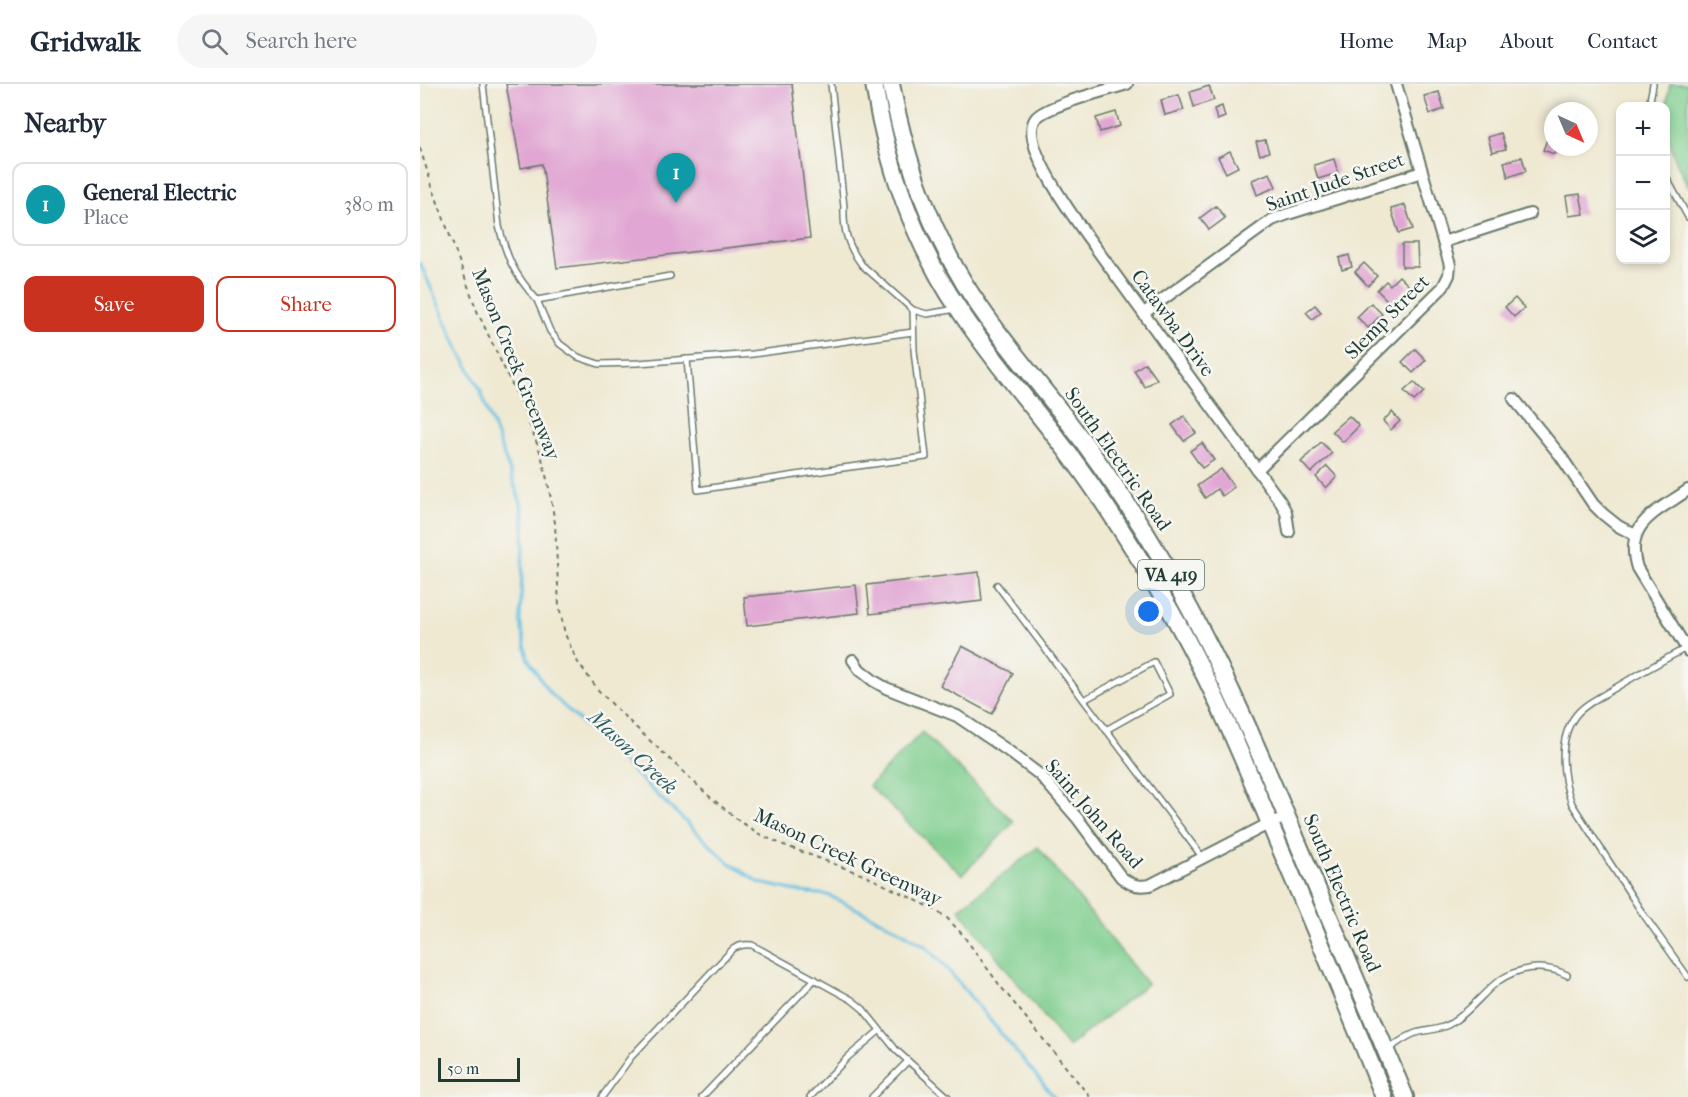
<!DOCTYPE html>
<html lang="en">
<head>
<meta charset="utf-8">
<style>
	body { margin:0; font-family:"IM FELL French Canon",serif; background:#f6f6f7; color:#1f2937 }
	.controls { position:absolute; right:18px; top:18px; display:grid; overflow:hidden; border-radius:12px; box-shadow:0 3px 9px #0003 }
	.controls button { width:54px; height:54px; display:grid; place-items:center; padding:0; border:0; border-bottom:2px solid #e0e1e3; background:#fff; color:#1f2937; font:30px sans-serif }
	.compass { position:absolute; left:1124px; top:18px; width:54px; height:54px; border-radius:50%; background:#fff; box-shadow:0 3px 9px #0003; rotate:136deg }
	.scale { position:absolute; left:18px; bottom:15px; width:82px; box-sizing:border-box; padding-left:6px; border:3px solid #1f3d34; border-top:0; font-size:16px; line-height:21px; white-space:nowrap; color:#1f3d34; -webkit-text-stroke:4px #f6f6f2; paint-order:stroke }
	.you { position:absolute; left:729px; top:528px; width:21px; height:21px; margin:-15px; border:4px solid #fff; border-radius:50%; background:#1a73e8; box-shadow:0 0 0 9px #1a73e833 }
	.badge { display:grid; place-items:center; width:39px; height:39px; border-radius:50%; background:#c8321e; color:#fff; font-size:20px; font-weight:700 }
	.pin { position:absolute; translate:-50% -50px; filter:drop-shadow(0 2px 3px #0008) }
	.pin::after { content:''; position:absolute; top:32px; width:21px; height:18px; background:inherit; clip-path:polygon(0 0,100% 0,50% 100%) }
	.list { margin:0; padding:0; list-style:none }
	h2 { display:flex; justify-content:space-between; align-items:center; height:78px; margin:0; padding:0 24px; font-size:26px }
	h2 small { font-size:20px; font-weight:400; color:#747a83 }
	.list li { display:grid; grid-template-columns:39px 1fr auto; gap:18px; align-items:center; box-sizing:border-box; height:84px; margin:0 12px 12px; padding:0 12px; border:2px solid #e0e1e3; border-radius:12px }
	.list b { display:block; font-size:22px; white-space:nowrap }
	.list p { margin:0; font-size:20px; white-space:nowrap; color:#747a83 }
	.list em { font-size:20px; font-style:normal; color:#747a83 }
	.actions { display:flex; gap:12px; padding:18px 24px }
	.actions a { flex:1; padding:14px 0; border:2px solid #c8321e; border-radius:12px; text-align:center; font-size:21px; color:#c8321e }
	.actions .main { background:#c8321e; color:#fff }
	.icon { flex:none; width:33px; height:33px; fill:none; stroke:currentColor; stroke-width:2; stroke-linecap:round; stroke-linejoin:round }
	.map { position:relative; flex:none; width:1268px; height:1013px; overflow:hidden }
	header { display:flex; align-items:center; gap:36px; box-sizing:border-box; height:84px; padding:0 30px; background:#fff; border-bottom:2px solid #e0e1e3 }
	header strong { font-size:28px }
	nav { display:flex; gap:33px; margin-inline-start:auto; font-size:21px }
	.search { width:420px; height:54px; background:#f6f6f7; display:flex; align-items:center; gap:15px; box-sizing:border-box; padding:0 21px; border-radius:33px; color:#747a83; font-size:22px }
	main { display:flex }
	aside { flex:1; background:#fff }
	.map>svg:first-child { display:block }
	.green { fill:#7ecd8d; stroke:#4e8560; stroke-width:1.5 }
	.lines { fill:none; stroke-linecap:round; stroke-linejoin:round }
	.stream { stroke:#64bfe2; stroke-width:3 }
	.building { fill:#e1a6d3 }
	.lane-casing { stroke:#68796b; stroke-width:8 }
	.street-casing { stroke:#68796b; stroke-width:14 }
	.primary-casing { stroke:#68796b; stroke-width:20 }
	.path { stroke:#68796b; stroke-width:2; stroke-dasharray:4.5 4.5; stroke-linecap:butt }
	.lane { stroke:#fff; stroke-width:5 }
	.street { stroke:#fff; stroke-width:10 }
	.primary { stroke:#fff; stroke-width:16 }
	.labels { text-anchor:middle; dominant-baseline:central; stroke-width:5; stroke-linejoin:round; paint-order:stroke }
	.shield { fill:#f6f6f2; stroke:#60746d; stroke-width:1.5 }
	.shield-label { font-size:18px; font-weight:bold; fill:#1f3d34 }
	.street-label { font-size:20px; fill:#1f3d34; stroke:#f6f6f2 }
	.water-label { font-size:21px; font-style:italic; fill:#305e60; stroke:#f6f6f2 }
</style>
</head>
<body>
<header>
<strong>Gridwalk</strong>
<div class="search"><svg class="icon" aria-label="search" viewBox="0 0 24 24"><circle cx="10" cy="10" r="6"/><path d="M15 15l6 6"/></svg>Search here</div>
<nav><a>Home</a><a>Map</a><a>About</a><a>Contact</a></nav>
</header>
<main>
<aside>
<h2>Nearby<small></small></h2>
<ul class="list">
<li><span class="badge" style="background:#0f9aa8">1</span><div><b>General Electric</b><p>Place</p></div><em>380 m</em></li>
</ul>
<div class="actions"><a class="main">Save</a><a>Share</a></div>
</aside>
<div class="map">
<svg width="1268" height="1013" viewBox="0 0 1268 1013">
	<rect width="100%" height="100%" fill="#f6f6f2"/>
	<filter id="ink" filterUnits="userSpaceOnUse"><feTurbulence type="fractalNoise" baseFrequency=".0167" numOctaves="2"/><feDisplacementMap in="SourceGraphic" scale="12" xChannelSelector="R" yChannelSelector="G"/><feConvolveMatrix kernelMatrix="1 2 1 2 8 2 1 2 1" color-interpolation-filters="sRGB"/></filter>
	<filter id="wash" filterUnits="userSpaceOnUse"><feTurbulence type="fractalNoise" baseFrequency=".008" numOctaves="4" result="noise"/><feDisplacementMap in="SourceGraphic" scale="24" xChannelSelector="R" yChannelSelector="G"/><feGaussianBlur stdDeviation="1.35" result="paint"/><feColorMatrix in="noise" values="0 0 0 0 0 0 0 0 0 0 0 0 0 0 0 0 0 1.4 0 .05"/><feComposite in="paint" operator="in"/></filter>
	<g filter="url(#wash)">
		<rect width="100%" height="100%" fill="#efe9d2"/>
		<g class="green">
			<path d="M1250,0H1268V102C1249,68 1241,39 1250,0Z"/>
			<polygon points="502,648 594,738 542,791 449,702"/>
			<polygon points="618,763 727,900 648,963 539,825"/>
		</g>
		<g class="lines">
			<polyline class="stream" points="0,179 35,258 60,305 101,419 104,440 100,537 108,575 129,608 307,777 340,799 381,808 408,811 476,844 505,862 524,881 634,1013"/>
		</g>
		<g id="blocks">
			<g class="building">
				<polygon points="86,0 372,0 390,154 137,184 122,80 101,84"/>
				<polygon points="789,2 794,16 774,23 770,8"/>
				<polygon points="1019,8 1024,25 1010,30 1004,12"/>
				<polygon points="759,11 764,26 745,31 741,16"/>
				<polygon points="802,22 805,33 797,36 794,25"/>
				<polygon points="696,28 700,42 680,48 676,34"/>
				<polygon points="1081,49 1086,65 1072,68 1068,53"/>
				<polygon points="845,56 849,68 840,71 836,58"/>
				<polygon points="1127,56 1133,58 1133,63 1137,63 1134,70 1123,66"/>
				<polygon points="810,67 818,83 806,89 798,73"/>
				<polygon points="1102,73 1106,87 1088,93 1084,78"/>
				<polygon points="914,75 918,89 898,95 894,81"/>
				<polygon points="850,89 856,103 837,111 832,96"/>
				<polygon points="1160,110 1164,130 1149,132 1146,112"/>
				<polygon points="985,121 993,145 979,149 971,125"/>
				<polygon points="796,122 805,134 789,146 780,134"/>
				<polygon points="982,160 997,160 998,183 982,183"/>
				<polygon points="929,171 932,183 922,186 919,174"/>
				<polygon points="944,179 957,192 948,202 935,188"/>
				<polygon points="979,192 989,202 971,220 957,206 966,197 970,201"/>
				<polygon points="1095,214 1104,224 1094,233 1085,223"/>
				<polygon points="951,219 962,230 948,244 937,233"/>
				<polygon points="895,221 901,228 892,235 886,228"/>
				<polygon points="995,265 1006,276 993,289 982,278"/>
				<polygon points="725,279 737,295 725,303 714,287"/>
				<polygon points="994,298 1004,308 994,317 984,307"/>
				<polygon points="972,328 980,337 971,346 963,337"/>
				<polygon points="764,332 776,349 764,357 752,341"/>
				<polygon points="929,332 939,342 923,358 912,347"/>
				<polygon points="901,358 912,369 891,389 881,378"/>
				<polygon points="782,359 794,376 782,384 770,367"/>
				<polygon points="907,382 917,393 906,404 896,393"/>
				<polygon points="801,385 814,403 802,412 797,405 785,414 777,402"/>
				<polygon points="559,488 562,517 450,530 447,501"/>
				<polygon points="436,501 439,529 327,542 324,513"/>
				<polygon points="542,562 593,589 572,630 520,602"/>
			</g>
		</g>
	</g>
	<g filter="url(#ink)">
		<use href="#blocks" fill-opacity="0" stroke="#68796b" stroke-width="1.5"/>
		<g class="lines">
			<g class="lane-casing">
				<g id="lane">
					<path d="M63,0L79,142C87,175 94,190 117,216L250,192"/>
					<path d="M411,0L424,123C423,146 428,163 442,181L493,226L507,230L536,225"/>
					<polyline points="1229,22 1233,0"/>
					<polyline points="1246,93 1268,133"/>
					<polyline points="117,216 130,247 140,260 158,273 179,280 218,279 333,270 493,248"/>
					<polyline points="267,275 278,406 415,385 506,373 494,266 493,226"/>
					<polyline points="577,501 783,774"/>
					<path d="M1266,564C1240,578 1215,592 1190,607C1178,614 1164,621 1156,631C1137,655 1142,694 1152,720L1221,827L1268,893"/>
					<polyline points="664,616 734,578 750,610 686,646"/>
					<path d="M968,965C977,960 986,952 996,949C1006,946 1018,946 1028,941C1048,930 1060,912 1077,898C1098,883 1124,879 1147,891"/>
					<path d="M182,1013L211,973L313,865C319,861 324,860 332,861L432,916L443,925L476,966L528,1013"/>
					<polyline points="282,1013 395,895"/>
					<polyline points="390,1013 428,973 459,947"/>
					<polyline points="452,1013 488,977"/>
				</g>
			</g>
			<g class="street-casing">
				<g id="street">
					<path d="M707,0C688,6 627,21 616,34C597,57 653,132 667,152L860,417L866,428L869,448"/>
					<polyline points="1023,158 1110,130"/>
					<polyline points="724,229 852,136 868,130 1002,88"/>
					<polyline points="1094,315 1140,371 1173,420 1183,430 1198,442 1215,451"/>
					<polyline points="837,386 1023,203 1029,191 1030,181 976,0"/>
					<path d="M1268,406C1237,428 1203,439 1217,484L1268,567"/>
					<path d="M433,576L440,586L454,597L466,604L537,632L587,666L620,691L658,735L701,793C711,801 717,803 730,801L850,739L867,733"/>
				</g>
			</g>
			<g class="primary-casing">
				<g id="primary">
					<path d="M454,0C466,79 494,158 538,224C571,275 612,321 649,370C686,419 718,471 749,524C792,599 825,679 858,759C894,843 930,928 964,1013"/>
					<path d="M471,0C484,69 507,138 544,199C573,246 610,288 644,332C680,379 714,428 744,479C798,570 839,667 880,764C915,847 951,930 985,1013"/>
				</g>
			</g>
			<polyline class="path" points="0,64 12,102 57,227 104,326 121,370 129,404 135,439 139,522 145,550 157,577 179,607 208,636 290,713 318,736 341,751 361,760 446,792 512,824 527,834 542,850 581,903 670,1013"/>
			<use href="#lane" class="lane"/>
			<use href="#street" class="street"/>
			<use href="#primary" class="primary"/>
		</g>
	</g>
	<g class="labels">
		<rect class="shield" x="718" y="476" width="66" height="30" rx="4.5"/>
		<g class="shield-label">
			<text x="751" y="491">VA 419</text>
		</g>
		<g class="street-label">
			<text transform="translate(915 98) rotate(-19)">Saint Jude Street</text>
			<text transform="translate(967 233) rotate(-45)">Slemp Street</text>
			<text transform="translate(753 239) rotate(54)">Catawba Drive</text>
			<text transform="translate(96 280) rotate(68)">Mason Creek Greenway</text>
			<text transform="translate(698 375) rotate(55)">South Electric Road</text>
			<text transform="translate(674 730) rotate(49)">Saint John Road</text>
			<text transform="translate(428 773) rotate(25)">Mason Creek Greenway</text>
			<text transform="translate(922 809) rotate(67)">South Electric Road</text>
		</g>
		<g class="water-label">
			<text transform="translate(213 668) rotate(43)">Mason Creek</text>
		</g>
	</g>
</svg>
<div class="controls">
<button>+</button>
<button>−</button>
<button><svg class="icon" aria-label="layers" viewBox="0 0 24 24"><path d="M12 4l9 5-9 5-9-5zM3 14l9 5 9-5"/></svg></button>
</div>
<svg class="compass" viewBox="-18 -18 36 36"><path d="M0-13l5 13h-10z" fill="#e53935"/><path d="M0 13l5-13h-10z" fill="#747a83"/></svg>
<div class="scale">50 m</div>
<div class="you"></div>
<div class="pin badge" style="left:256px;top:119px;background:#0f9aa8">1</div>
</div>
</main>
</body>
</html>
